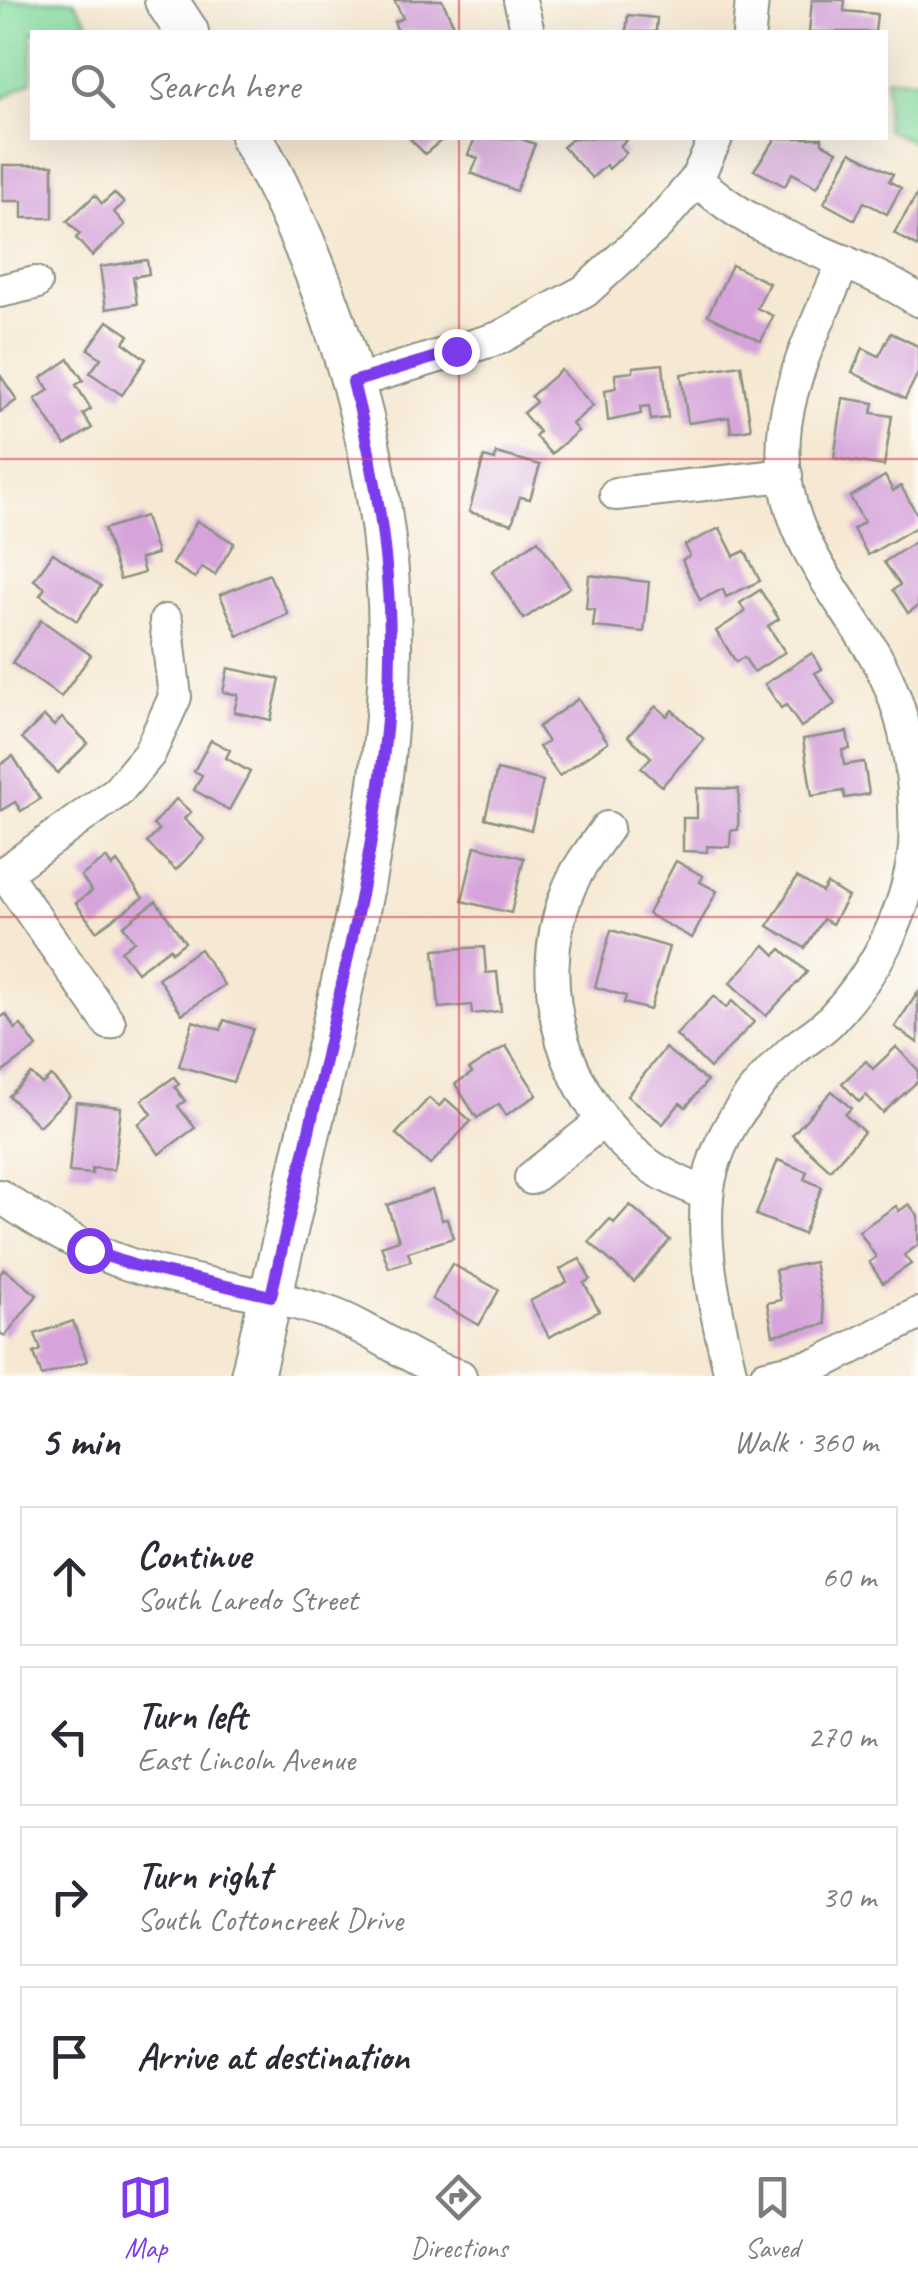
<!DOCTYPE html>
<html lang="en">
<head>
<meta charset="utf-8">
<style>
	body { margin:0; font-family:Caveat,sans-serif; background:#f7f7f7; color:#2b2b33 }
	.stop { position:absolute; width:30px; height:30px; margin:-22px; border:8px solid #7c3aed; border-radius:50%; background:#fff }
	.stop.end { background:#7c3aed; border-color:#fff; box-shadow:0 2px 10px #0008 }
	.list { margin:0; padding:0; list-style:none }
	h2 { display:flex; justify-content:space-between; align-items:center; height:130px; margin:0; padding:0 40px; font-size:42px }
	h2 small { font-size:32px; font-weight:400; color:#7c7c81 }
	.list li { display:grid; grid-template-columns:65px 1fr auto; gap:30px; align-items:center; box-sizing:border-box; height:140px; margin:0 20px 20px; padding:0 20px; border:2px solid #e1e1e2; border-radius:0px }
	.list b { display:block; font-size:38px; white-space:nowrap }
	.list p { margin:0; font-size:32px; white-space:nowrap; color:#7c7c81 }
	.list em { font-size:32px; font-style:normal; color:#7c7c81 }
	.icon { flex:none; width:55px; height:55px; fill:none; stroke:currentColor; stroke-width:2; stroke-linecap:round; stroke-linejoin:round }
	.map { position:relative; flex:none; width:918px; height:1376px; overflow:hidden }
	.search { position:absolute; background:#fff; box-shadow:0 10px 40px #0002; left:30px; right:30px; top:30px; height:110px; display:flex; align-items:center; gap:25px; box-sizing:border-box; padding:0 35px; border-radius:0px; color:#7c7c81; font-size:38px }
	.sheet { height:770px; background:#fff }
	nav { display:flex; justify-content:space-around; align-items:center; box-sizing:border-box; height:140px; border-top:2px solid #e1e1e2; background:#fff; font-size:28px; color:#7c7c81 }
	nav a { display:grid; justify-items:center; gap:5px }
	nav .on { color:#7c3aed }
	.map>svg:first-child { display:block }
	.green { fill:#86dda1; stroke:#528d6a; stroke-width:2.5 }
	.building { fill:#d6a4db }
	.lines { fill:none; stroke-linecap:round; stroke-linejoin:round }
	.minor-casing { stroke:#8a9283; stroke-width:36 }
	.major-casing { stroke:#8a9283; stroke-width:46 }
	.minor { stroke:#fff; stroke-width:32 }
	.major { stroke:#fff; stroke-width:42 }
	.route { stroke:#7c3aed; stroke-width:12 }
	.grid { fill:none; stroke:#d1495b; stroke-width:2.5; stroke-opacity:0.55 }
</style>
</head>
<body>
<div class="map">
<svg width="918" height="1376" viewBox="0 0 918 1376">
	<rect width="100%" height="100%" fill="#fdfcf7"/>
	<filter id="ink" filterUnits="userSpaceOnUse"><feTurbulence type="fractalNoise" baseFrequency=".01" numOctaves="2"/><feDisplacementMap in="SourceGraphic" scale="20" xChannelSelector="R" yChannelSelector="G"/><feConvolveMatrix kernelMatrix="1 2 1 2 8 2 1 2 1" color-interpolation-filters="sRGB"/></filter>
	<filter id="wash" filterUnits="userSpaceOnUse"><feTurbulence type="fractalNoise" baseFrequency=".0048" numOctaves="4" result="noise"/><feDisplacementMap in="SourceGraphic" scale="40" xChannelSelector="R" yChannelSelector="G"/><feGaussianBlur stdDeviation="2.25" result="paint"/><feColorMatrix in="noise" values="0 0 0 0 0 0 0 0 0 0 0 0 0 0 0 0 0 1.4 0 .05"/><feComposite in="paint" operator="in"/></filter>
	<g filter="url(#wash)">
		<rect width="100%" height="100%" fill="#f6e8d2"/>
		<g class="green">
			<polygon points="0,0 74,0 94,32 32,32 32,81 0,100"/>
			<polygon points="886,78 918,79 918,144 886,130"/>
		</g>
		<g id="blocks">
			<g class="building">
				<polygon points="394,0 442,0 457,32 398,32 394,22 403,18"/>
				<polygon points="812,0 845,0 844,11 877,14 875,32 809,32"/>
				<polygon points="628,15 657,18 656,32 626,32"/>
				<polygon points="409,138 444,138 425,154"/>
				<polygon points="475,138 519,138 535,144 516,191 471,173 478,158 468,155"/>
				<polygon points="573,138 628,138 620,146 626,153 609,169 606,165 592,178 563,147"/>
				<polygon points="776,138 822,138 822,143 837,151 817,187 792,173 785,186 754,170"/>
				<polygon points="851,152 893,174 889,181 901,188 887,214 864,202 855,220 824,203"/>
				<polygon points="3,165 53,165 53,218 22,218 22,201 3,201"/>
				<polygon points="114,193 124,203 114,212 125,225 92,256 76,238 80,234 67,221 95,195 102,204"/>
				<polygon points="918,193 918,247 894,233"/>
				<polygon points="147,260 149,274 133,277 137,304 106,309 100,267"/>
				<polygon points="732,265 769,283 757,308 773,316 761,341 708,315"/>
				<polygon points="108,321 129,335 124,343 146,359 122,395 90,373 101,358 88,349"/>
				<polygon points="891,333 918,346 918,373 905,399 852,372 863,348 879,356"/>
				<polygon points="69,359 83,380 76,385 91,409 83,414 92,428 65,445 35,399 49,390 41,378"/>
				<polygon points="663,364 668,418 651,420 649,406 640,407 641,414 608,421 605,390 616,388 615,374 633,372 633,367"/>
				<polygon points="741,365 751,429 731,432 729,417 688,423 681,374"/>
				<polygon points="561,370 593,406 572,424 578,431 551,454 535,436 539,432 523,413 536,402 531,396"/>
				<polygon points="0,375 17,400 0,412"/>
				<polygon points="843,398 874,403 872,413 892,416 884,466 834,458"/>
				<polygon points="496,453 540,465 530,499 520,497 512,524 469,512 484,457 495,460"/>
				<polygon points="885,476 893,491 901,486 918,516 918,526 868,555 853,529 864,522 850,497"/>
				<polygon points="145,516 157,554 140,559 144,573 120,580 104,529"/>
				<polygon points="197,521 234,543 215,575 202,567 195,578 172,564"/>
				<polygon points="720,528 734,556 745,551 760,581 726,597 723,589 700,600 682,560 690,556 685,545"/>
				<polygon points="538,540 570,587 524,619 492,571"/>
				<polygon points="918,540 918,606 908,613 893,590 900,585 884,562"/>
				<polygon points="53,553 101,586 77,621 40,595 45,588 34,580"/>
				<polygon points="269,574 288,614 238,636 220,595"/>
				<polygon points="589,575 649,582 644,632 593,627 595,610 586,609"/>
				<polygon points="760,590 779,619 768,626 785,652 754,672 744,657 736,662 716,631 745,612 740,603"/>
				<polygon points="41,620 91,655 61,697 12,663"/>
				<polygon points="812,653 822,669 815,673 835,704 801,727 786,705 781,708 765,684"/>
				<polygon points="228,668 280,679 271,720 234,712 238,695 223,692"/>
				<polygon points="578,699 608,742 559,776 539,747 548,742 538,727"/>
				<polygon points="656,706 667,716 672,710 704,739 662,786 641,768 651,757 628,736"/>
				<polygon points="44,716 54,726 62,718 88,743 58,773 22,738"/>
				<polygon points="847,732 850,749 842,750 844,765 864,762 869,794 845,798 843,791 812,796 803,739"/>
				<polygon points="211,740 230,750 226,758 250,772 229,810 194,790 202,775 194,771"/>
				<polygon points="13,756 40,799 21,811 15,802 0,811 0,765"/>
				<polygon points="497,770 543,781 531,830 485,818"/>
				<polygon points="697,788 739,789 738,830 731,830 730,847 707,846 707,852 683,851 683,818 697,818"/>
				<polygon points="176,799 191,812 184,819 205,839 176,870 147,843 159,830 153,825"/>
				<polygon points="475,846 524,858 511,913 462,901"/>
				<polygon points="106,858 112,867 117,862 143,898 96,931 76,903 92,891 81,876"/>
				<polygon points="676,861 703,876 700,882 717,891 692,938 648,914"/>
				<polygon points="797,877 822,892 827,884 848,897 832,924 823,919 805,948 768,926"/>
				<polygon points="156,901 185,942 172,952 170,948 137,972 121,951 134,941 123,926"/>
				<polygon points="611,930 669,947 650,1010 624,1003 626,996 595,987"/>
				<polygon points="765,945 775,955 781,949 807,972 766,1016 730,983"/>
				<polygon points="484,947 486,973 497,972 501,1011 472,1014 471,1005 439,1008 434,950"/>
				<polygon points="200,949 224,985 182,1014 158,978"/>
				<polygon points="918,992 918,1043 895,1027"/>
				<polygon points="714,996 726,1008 732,1001 754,1022 710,1068 676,1035"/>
				<polygon points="6,1014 15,1029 21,1025 37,1047 0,1074 0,1018"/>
				<polygon points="224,1020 253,1029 233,1082 179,1066 193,1021 221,1030"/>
				<polygon points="506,1046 537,1095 506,1115 499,1104 477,1118 455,1084 472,1073 469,1069"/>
				<polygon points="896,1047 918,1070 918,1081 883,1113 866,1095 859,1102 842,1083 866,1061 873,1069"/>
				<polygon points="665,1048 707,1081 686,1107 680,1103 663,1124 627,1096"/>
				<polygon points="31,1074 42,1084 51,1076 70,1096 39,1126 9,1096"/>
				<polygon points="174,1077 179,1084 175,1087 185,1101 178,1106 195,1128 159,1154 138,1124 152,1114 142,1100"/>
				<polygon points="832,1091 851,1108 845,1115 864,1132 830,1170 792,1135"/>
				<polygon points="429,1098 439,1106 446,1099 471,1121 430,1165 396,1134"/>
				<polygon points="76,1102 121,1107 114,1170 92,1168 92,1174 69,1172"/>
				<polygon points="778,1160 807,1172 804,1179 822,1187 803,1234 756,1215"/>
				<polygon points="432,1190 442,1220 447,1219 453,1238 408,1252 411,1261 389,1268 381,1246 399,1240 387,1205"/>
				<polygon points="909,1204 918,1216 918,1245 904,1255 911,1264 883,1283 869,1262 876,1257 859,1231 896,1206 899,1211"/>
				<polygon points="630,1205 670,1240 634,1282 589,1242 610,1219 614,1223"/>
				<polygon points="580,1259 590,1279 584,1283 599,1311 549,1337 530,1301 567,1282 560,1269"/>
				<polygon points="814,1262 826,1324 773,1335 767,1303 781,1300 775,1270"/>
				<polygon points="452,1264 499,1290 479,1325 432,1299"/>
				<polygon points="4,1269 37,1295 5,1336 0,1333 0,1274"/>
				<polygon points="73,1321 87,1361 42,1376 34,1353 41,1350 35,1334"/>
			</g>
		</g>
	</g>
	<g filter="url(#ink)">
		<use href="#blocks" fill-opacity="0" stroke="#8a9283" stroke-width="2.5"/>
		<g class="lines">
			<g class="minor-casing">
				<g id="minor">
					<polyline points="520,0 528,32"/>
					<polyline points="749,32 752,0"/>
					<path d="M696,180C717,197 737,213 761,225C812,251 869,268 918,300"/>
					<polyline points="0,291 35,283"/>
					<polyline points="353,382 499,338 585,291 657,225 696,180 716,138"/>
					<polyline points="616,494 786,475"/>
					<path d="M607,828C592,849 576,869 567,893C530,988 566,1102 646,1163C664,1177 687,1185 707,1195"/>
					<polyline points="4,873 109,1023"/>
					<polyline points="0,876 117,792 149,754 175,697 166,621"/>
					<polyline points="531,1178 603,1121"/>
					<path d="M0,1196C41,1224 81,1248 128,1264C194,1285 264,1291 329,1313C375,1329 413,1364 460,1376"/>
					<path d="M731,1376C718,1317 702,1258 707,1197C712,1139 752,1087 793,1050C805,1040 819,1032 829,1022C875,974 907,914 915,848C918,783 907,708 873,652C827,576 773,522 785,425C793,367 822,314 844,261"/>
					<polyline points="766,1376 819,1364 918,1314"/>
				</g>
			</g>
			<g class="major-casing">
				<g id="major">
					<polyline points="166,0 187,32"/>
					<path d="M252,138C338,292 391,472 390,650C389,776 361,900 334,1023C307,1141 280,1258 252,1376"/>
				</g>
			</g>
			<use href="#minor" class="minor"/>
			<use href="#major" class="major"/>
		</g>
	</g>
	<g class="lines" filter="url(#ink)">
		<path class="route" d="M89,1250L133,1265L271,1296C293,1200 316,1103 337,1006C359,908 381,808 388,706C396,597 380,487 353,382L456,351"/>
	</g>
	<path class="grid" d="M459,0V32M459,138V1376M0,459H918M0,917H918"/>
</svg>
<div class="stop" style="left:89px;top:1250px"></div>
<div class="stop end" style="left:456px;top:351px"></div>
<div class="search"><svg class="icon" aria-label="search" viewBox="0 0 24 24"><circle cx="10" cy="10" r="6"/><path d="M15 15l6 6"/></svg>Search here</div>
</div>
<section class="sheet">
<h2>5 min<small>Walk · 360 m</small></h2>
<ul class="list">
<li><svg class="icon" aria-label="ahead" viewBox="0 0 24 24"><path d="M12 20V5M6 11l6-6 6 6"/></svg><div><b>Continue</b><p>South Laredo Street</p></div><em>60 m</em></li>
<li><svg class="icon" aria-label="left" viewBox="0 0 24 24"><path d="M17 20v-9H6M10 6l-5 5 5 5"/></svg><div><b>Turn left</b><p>East Lincoln Avenue</p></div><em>270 m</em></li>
<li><svg class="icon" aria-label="right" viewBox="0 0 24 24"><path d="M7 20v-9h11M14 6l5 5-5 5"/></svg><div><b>Turn right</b><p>South Cottoncreek Drive</p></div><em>30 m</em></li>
<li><svg class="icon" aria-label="arrive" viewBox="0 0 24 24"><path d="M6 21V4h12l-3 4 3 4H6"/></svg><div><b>Arrive at destination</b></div></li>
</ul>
</section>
<nav>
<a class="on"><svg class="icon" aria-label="map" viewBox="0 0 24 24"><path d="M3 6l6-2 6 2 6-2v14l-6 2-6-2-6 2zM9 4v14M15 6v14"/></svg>Map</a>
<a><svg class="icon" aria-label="directions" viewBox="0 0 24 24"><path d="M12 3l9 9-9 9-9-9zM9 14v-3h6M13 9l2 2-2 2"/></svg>Directions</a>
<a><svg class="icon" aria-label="saved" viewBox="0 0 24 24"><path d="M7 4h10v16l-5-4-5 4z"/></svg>Saved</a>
</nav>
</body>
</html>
